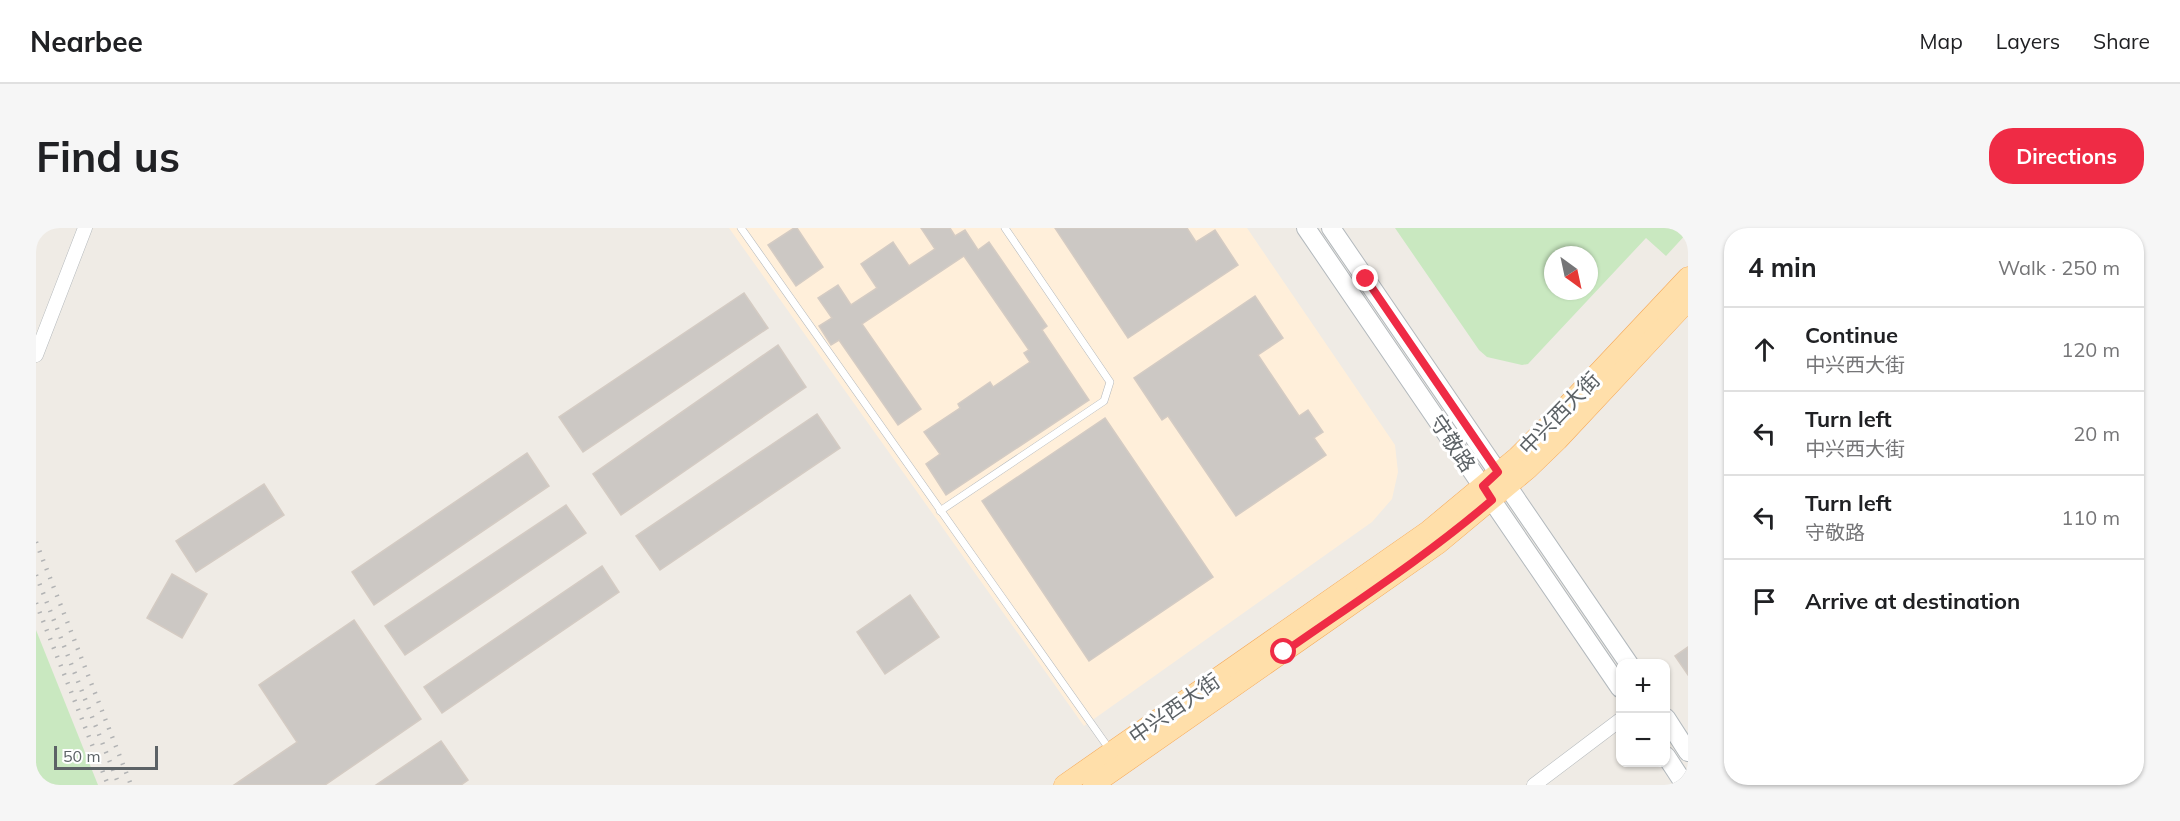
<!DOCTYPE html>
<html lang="en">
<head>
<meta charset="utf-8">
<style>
	body { margin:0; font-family:Mulish,"Noto Sans SC",sans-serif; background:#f6f6f6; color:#202124 }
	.controls { position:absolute; right:18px; bottom:18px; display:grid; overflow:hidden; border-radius:12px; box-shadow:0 2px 4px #0004 }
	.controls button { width:54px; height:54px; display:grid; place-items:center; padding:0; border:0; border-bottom:2px solid #e0e0e0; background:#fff; color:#202124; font:30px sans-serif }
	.compass { position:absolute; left:1508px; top:18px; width:54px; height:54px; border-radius:50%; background:#fff; box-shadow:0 2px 4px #0004; rotate:147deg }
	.scale { position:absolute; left:18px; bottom:15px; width:104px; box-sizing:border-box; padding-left:6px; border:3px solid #5c6266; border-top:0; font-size:16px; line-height:21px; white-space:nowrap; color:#5c6266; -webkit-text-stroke:4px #fff; paint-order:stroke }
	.stop { position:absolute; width:18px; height:18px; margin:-14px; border:4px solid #ef2b45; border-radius:50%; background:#fff }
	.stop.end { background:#ef2b45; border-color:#fff; box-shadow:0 2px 6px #0008 }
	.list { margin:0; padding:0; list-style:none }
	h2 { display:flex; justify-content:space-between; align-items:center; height:78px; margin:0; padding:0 24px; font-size:26px }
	h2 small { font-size:20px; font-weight:400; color:#757577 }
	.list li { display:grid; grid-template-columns:39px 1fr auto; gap:18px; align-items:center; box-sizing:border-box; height:84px; padding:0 24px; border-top:2px solid #e0e0e0 }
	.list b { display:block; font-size:22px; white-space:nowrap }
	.list p { margin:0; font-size:20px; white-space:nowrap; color:#757577 }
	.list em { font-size:20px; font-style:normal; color:#757577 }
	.icon { flex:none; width:33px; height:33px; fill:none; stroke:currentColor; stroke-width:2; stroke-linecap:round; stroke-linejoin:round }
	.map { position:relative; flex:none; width:1652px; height:557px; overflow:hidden; border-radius:24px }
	header { display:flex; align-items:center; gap:36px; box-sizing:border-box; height:84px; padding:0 30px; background:#fff; border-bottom:2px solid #e0e0e0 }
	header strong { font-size:28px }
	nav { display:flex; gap:33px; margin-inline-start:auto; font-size:21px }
	.intro { display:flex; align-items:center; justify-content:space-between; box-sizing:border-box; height:144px; padding:0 36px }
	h1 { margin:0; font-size:42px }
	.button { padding:15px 27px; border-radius:24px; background:#ef2b45; color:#fff; font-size:21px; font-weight:700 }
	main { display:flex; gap:36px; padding:0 36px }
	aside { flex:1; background:#fff; border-radius:24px; box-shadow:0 2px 4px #0004 }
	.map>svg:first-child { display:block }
	.commercial { fill:#ffefda }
	.green { fill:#c9e8c0; fill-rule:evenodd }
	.building { fill:#ccc8c4; stroke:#d4cbc3; stroke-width:1.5 }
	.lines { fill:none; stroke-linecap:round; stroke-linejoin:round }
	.service-casing { stroke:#b5b9bc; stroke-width:8 }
	.minor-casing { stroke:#b5b9bc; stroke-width:15 }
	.secondary-casing { stroke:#b3b9bd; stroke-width:20 }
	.primary-casing { stroke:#f6a857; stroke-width:21 }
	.service { stroke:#fff; stroke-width:7 }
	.minor { stroke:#fff; stroke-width:14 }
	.secondary { stroke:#fff; stroke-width:18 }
	.primary { stroke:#ffdfaa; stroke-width:20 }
	.rail { stroke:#b2b3b4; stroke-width:4.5; stroke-dasharray:1.5 8; stroke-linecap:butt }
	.route { stroke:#ef2b45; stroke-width:8 }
	.labels { text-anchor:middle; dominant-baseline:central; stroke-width:6; stroke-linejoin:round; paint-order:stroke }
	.street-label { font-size:21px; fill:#5c6266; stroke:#fff }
</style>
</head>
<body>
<header>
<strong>Nearbee</strong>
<nav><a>Map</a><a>Layers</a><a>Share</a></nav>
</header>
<div class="intro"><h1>Find us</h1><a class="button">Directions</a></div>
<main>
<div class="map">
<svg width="1652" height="557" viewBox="0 0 1652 557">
	<rect width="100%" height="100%" fill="#efebe5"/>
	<polygon class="commercial" points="693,0 1211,0 1359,217 1362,244 1356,271 1336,294 1048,498"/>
	<g class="green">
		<path d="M1359,0H1652V4L1630,28L1610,10L1492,136L1486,137L1451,129L1443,122ZM1517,27H1553V63H1517Z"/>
		<polygon points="0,402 62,557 0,557"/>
	</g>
	<g class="building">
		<polygon points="758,0 761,0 787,39 760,58 732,17"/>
		<polygon points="885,0 914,0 919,8 929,2 942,22 953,14 1011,98 1006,102 1053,172 910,267 890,236 904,226 888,204 924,180 922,176 954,154 957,159 994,134 988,125 993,122 928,28 826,96 885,181 862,197 803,112 795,117 783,98 796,90 782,70 802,57 815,77 841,60 825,36 857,14 873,38 899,21"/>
		<polygon points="1019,0 1151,0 1160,14 1179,2 1202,37 1092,110"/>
		<polygon points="708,65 732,100 547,224 523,189"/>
		<polygon points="1219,68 1247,110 1222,127 1263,188 1272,182 1287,204 1278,210 1290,227 1200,288 1132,188 1126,192 1098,150"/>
		<polygon points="742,117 770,159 585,287 557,246"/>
		<polygon points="781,186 804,220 624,342 600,308"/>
		<polygon points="1069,190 1177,349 1053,433 946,273"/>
		<polygon points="491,225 513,258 338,377 316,344"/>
		<polygon points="228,256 248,287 160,344 140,313"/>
		<polygon points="530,277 550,305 369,427 349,398"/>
		<polygon points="566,338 583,364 406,485 388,459"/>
		<polygon points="136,346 171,366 146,410 111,390"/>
		<polygon points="874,367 903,409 849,446 821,404"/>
		<polygon points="318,392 385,491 289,557 198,557 261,514 223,457"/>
		<polygon points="1652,419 1652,447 1639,428"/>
		<polygon points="405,513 432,552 425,557 340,557"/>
	</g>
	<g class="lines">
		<g class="service-casing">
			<g id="service">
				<polyline points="705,0 1074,522"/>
				<polyline points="904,283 1068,173 1074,154 969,0"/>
			</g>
		</g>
		<g class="minor-casing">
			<g id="minor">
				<polyline points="0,127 49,0"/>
				<polyline points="1498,557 1584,492"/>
			</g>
		</g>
		<g class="secondary-casing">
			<g id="secondary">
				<polyline points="1270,0 1584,460"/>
				<polyline points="1295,0 1593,436"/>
				<polyline points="1630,490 1652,524"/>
				<polyline points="1630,528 1649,557"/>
			</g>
		</g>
		<g class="primary-casing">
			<g id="primary">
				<polyline points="1028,557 1392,303 1481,229 1510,200 1652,49"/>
				<polyline points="1057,557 1402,316 1492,241 1522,212 1652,73"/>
			</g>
		</g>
		<use href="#service" class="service"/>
		<use href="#minor" class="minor"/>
		<use href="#secondary" class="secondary"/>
		<use href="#primary" class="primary"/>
		<g class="rail">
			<polyline points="0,314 95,557"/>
			<polyline points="0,347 83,557"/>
			<polyline points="0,375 72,557"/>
		</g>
	</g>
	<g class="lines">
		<path class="route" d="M1248,424C1318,375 1391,328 1456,272L1447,258L1462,244L1330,51"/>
	</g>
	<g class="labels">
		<g class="street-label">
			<text transform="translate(1523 185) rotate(-46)">中兴西大街</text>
			<text transform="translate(1417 215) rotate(56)">守敬路</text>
			<text transform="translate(1138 480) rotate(-35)">中兴西大街</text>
		</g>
	</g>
</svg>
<div class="controls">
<button>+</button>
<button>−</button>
</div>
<svg class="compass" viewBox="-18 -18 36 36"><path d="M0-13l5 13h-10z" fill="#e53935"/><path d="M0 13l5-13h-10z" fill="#757577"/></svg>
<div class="scale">50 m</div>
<div class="stop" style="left:1248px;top:424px"></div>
<div class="stop end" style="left:1330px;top:51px"></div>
</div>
<aside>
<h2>4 min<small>Walk · 250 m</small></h2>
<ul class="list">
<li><svg class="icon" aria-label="ahead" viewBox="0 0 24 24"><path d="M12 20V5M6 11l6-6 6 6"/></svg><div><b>Continue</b><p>中兴西大街</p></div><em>120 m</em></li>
<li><svg class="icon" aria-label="left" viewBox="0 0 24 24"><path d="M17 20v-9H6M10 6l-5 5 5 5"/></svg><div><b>Turn left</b><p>中兴西大街</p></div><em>20 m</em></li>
<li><svg class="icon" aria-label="left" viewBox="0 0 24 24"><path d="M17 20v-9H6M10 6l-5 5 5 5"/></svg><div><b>Turn left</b><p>守敬路</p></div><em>110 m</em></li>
<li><svg class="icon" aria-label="arrive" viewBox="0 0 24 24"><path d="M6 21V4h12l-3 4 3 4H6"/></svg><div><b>Arrive at destination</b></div></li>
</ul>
</aside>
</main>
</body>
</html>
